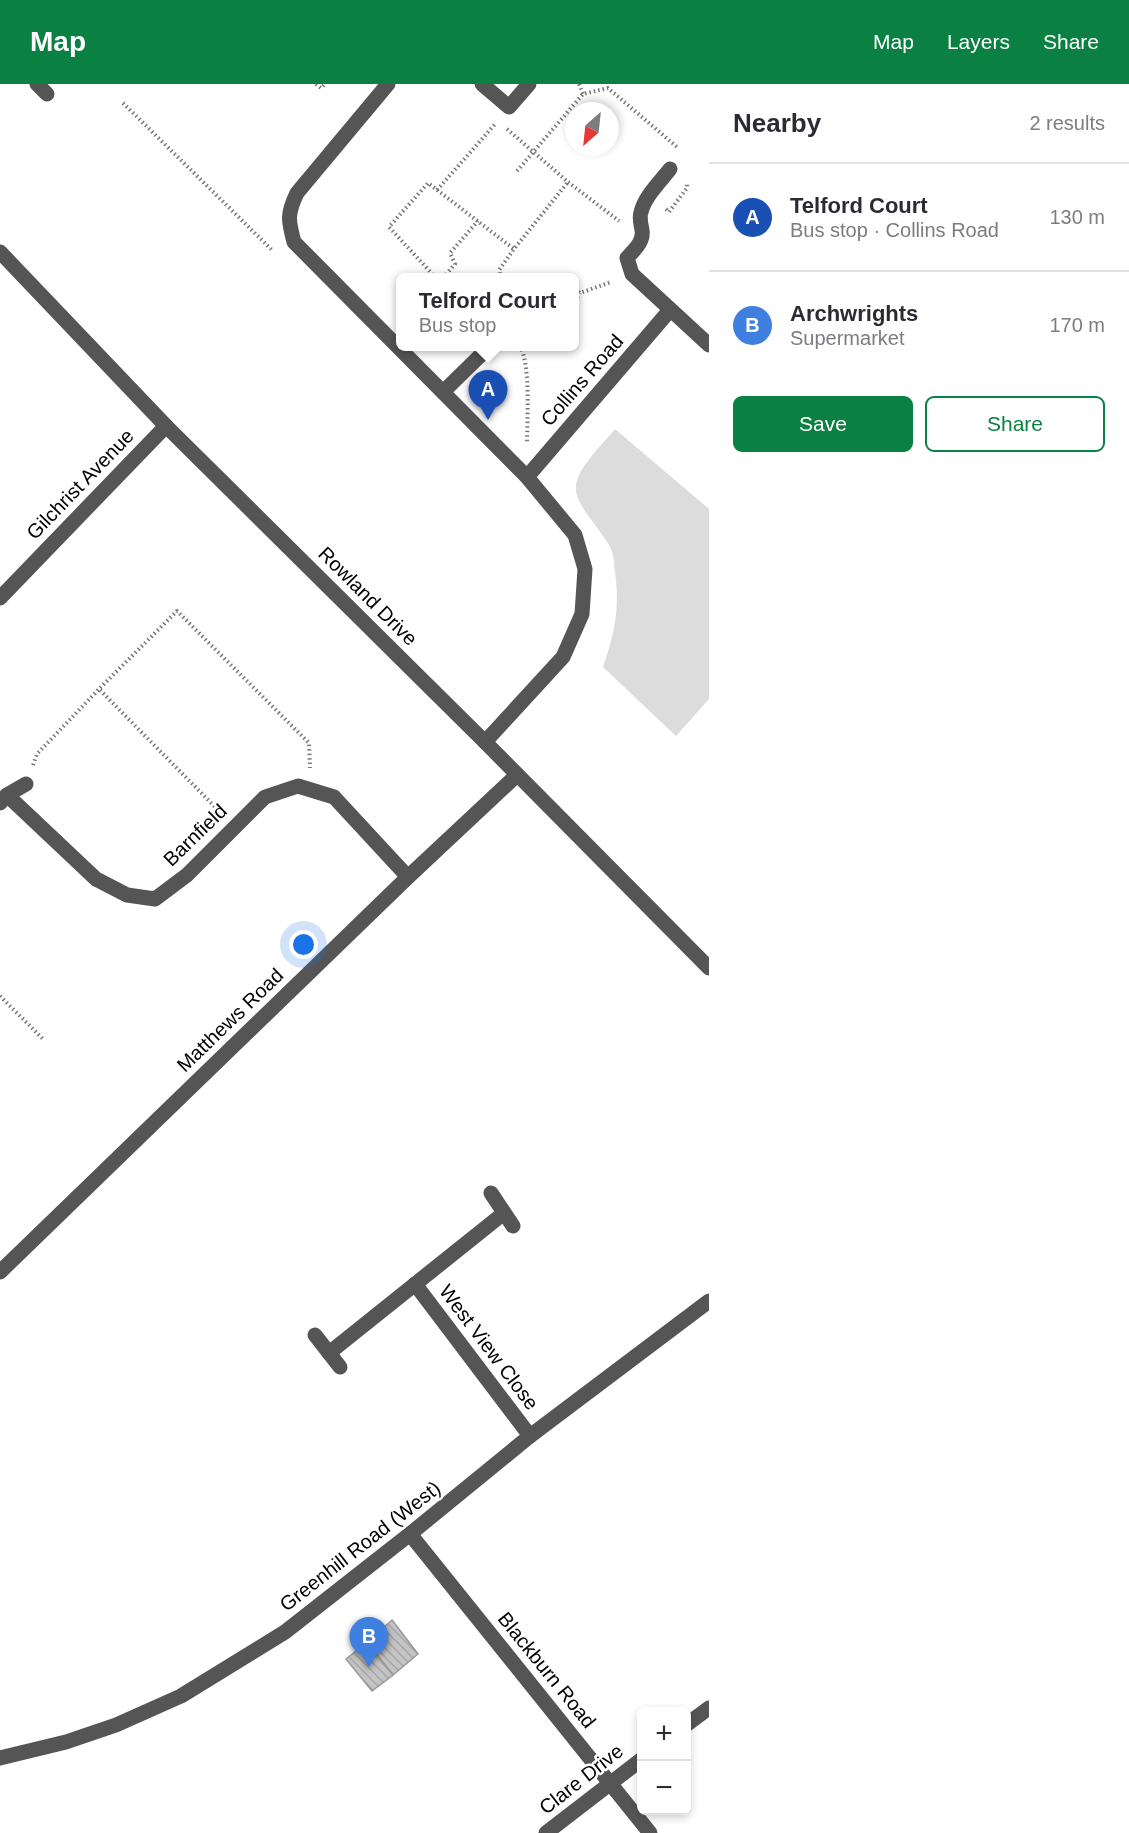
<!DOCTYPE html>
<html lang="en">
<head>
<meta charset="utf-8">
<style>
	body { margin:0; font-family:Helvetica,sans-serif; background:#f7f7f7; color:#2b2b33 }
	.controls { position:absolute; right:18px; bottom:18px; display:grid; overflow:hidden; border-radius:9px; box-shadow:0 3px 9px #0003 }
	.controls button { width:54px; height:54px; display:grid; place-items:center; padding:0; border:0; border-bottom:2px solid #e1e1e2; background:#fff; color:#2b2b33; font:30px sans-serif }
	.compass { position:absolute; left:565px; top:18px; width:54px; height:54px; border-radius:50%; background:#fff; box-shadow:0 3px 9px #0003; rotate:207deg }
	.you { position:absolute; left:304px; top:861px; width:21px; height:21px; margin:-15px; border:4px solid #fff; border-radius:50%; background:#1a73e8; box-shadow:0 0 0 9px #1a73e833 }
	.badge { display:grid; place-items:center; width:39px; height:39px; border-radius:50%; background:#0b8043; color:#fff; font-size:20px; font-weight:700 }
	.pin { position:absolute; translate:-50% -50px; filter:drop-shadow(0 2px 3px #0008) }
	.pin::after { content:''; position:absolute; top:32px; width:21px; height:18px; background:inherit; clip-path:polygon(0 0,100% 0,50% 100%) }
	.popup { position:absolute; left:396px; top:189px; width:183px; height:78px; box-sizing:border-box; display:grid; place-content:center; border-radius:9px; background:#fff; filter:drop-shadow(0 2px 4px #0005); font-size:20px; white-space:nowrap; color:#7c7c81 }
	.popup b { font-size:22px; color:#2b2b33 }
	.popup::after { content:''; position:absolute; left:50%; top:100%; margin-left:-12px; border:12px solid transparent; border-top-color:#fff }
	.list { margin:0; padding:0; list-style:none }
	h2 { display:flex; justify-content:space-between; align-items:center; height:78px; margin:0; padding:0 24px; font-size:26px }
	h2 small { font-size:20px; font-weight:400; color:#7c7c81 }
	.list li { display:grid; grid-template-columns:39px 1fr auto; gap:18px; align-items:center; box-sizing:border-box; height:108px; padding:0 24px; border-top:2px solid #e1e1e2 }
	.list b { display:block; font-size:22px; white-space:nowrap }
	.list p { margin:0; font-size:20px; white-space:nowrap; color:#7c7c81 }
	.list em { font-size:20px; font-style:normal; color:#7c7c81 }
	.actions { display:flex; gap:12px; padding:18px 24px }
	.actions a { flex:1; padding:14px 0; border:2px solid #0b8043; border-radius:9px; text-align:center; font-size:21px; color:#0b8043 }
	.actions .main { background:#0b8043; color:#fff }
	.map { position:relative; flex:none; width:709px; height:1749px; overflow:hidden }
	header { display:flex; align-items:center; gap:36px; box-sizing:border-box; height:84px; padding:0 30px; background:#0b8043; color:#fff }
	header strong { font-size:28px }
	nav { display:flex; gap:33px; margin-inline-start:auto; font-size:21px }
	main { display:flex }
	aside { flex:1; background:#fff }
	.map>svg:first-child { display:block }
	.green { fill:#dcdcdc }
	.building { fill:url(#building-back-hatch); stroke:#999; stroke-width:1.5 }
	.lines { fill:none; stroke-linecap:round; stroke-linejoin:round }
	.path { stroke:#777; stroke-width:4; stroke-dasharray:1.5 3; stroke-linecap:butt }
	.minor { stroke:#555; stroke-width:15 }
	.labels { text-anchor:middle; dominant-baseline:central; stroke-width:5; stroke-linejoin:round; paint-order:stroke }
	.street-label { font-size:20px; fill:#000; stroke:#fff }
</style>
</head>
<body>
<header>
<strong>Map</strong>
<nav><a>Map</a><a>Layers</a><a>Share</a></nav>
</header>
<main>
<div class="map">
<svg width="709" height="1749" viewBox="0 0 709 1749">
	<defs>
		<pattern id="building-back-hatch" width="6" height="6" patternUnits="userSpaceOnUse" patternTransform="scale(1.5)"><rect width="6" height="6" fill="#c4c4c4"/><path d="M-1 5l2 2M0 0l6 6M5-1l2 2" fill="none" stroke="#a7a7a7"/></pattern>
	</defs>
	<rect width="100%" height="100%" fill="#fff"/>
	<path class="green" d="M615,345L709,425V615L676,652L603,583C615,548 620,524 615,488C614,481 614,472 611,465C603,447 573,420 576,401C579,382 603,360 615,345Z"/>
	<g class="building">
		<polygon points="392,1536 418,1570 393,1591 367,1558"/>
		<polygon points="367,1558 393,1591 372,1607 346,1575"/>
	</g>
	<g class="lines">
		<g class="path">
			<polyline points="316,0 321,4 325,0"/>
			<polyline points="579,0 583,10"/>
			<polyline points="123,19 272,166"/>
			<polyline points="507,45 568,98 619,137"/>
			<polyline points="517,87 583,10 608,4 677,63"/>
			<polyline points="437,106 496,39"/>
			<polyline points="666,125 669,128 687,104 687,100"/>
			<polyline points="436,194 389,143 428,99 514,165"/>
			<polyline points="443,194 455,180 450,169 478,137"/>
			<polyline points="501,194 499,186 514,165 568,98"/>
			<polyline points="556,194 558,192 560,194"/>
			<polyline points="575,205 580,209 611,198"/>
			<polyline points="575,217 580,209"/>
			<path d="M520,262C531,282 527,336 527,360"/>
			<polyline points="33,681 37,670 99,605"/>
			<polyline points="221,729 99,605 177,527 309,659 310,684"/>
			<polyline points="0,912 44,956"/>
		</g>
		<g class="minor">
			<polyline points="37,0 47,10"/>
			<path d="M388,0L297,109C287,130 288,136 294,158L527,393L575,451L585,485L582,530L563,573L485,658"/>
			<polyline points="482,0 509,23 529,0"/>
			<path d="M670,85C660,98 645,112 641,128C639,134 641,140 642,146C644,158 634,166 627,174L632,190L709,261"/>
			<polyline points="0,168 166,342 485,658 709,884"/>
			<polyline points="443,308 490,262"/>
			<polyline points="527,393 670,226"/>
			<polyline points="0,514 166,342"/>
			<polyline points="7,711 96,795 127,811 155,815 187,791 265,713 298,702 334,713 408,793"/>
			<polyline points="0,719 7,711 26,700"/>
			<polyline points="491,1109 513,1142"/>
			<polyline points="0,1188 408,793 517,691"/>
			<polyline points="415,1200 530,1352"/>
			<polyline points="315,1251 340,1283"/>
			<polyline points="329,1269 504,1129"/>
			<polyline points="410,1450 650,1749"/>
			<polyline points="686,1641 709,1624"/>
			<polyline points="0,1674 66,1658 116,1641 181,1612 285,1548 410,1450 530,1352 709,1217"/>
			<polyline points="546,1749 642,1675"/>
		</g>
	</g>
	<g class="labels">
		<g class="street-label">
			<text transform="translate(582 296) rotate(-49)">Collins Road</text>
			<text transform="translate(80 400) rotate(-46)">Gilchrist Avenue</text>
			<text transform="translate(368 512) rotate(45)">Rowland Drive</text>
			<text transform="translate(195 751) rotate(-44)">Barnfield</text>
			<text transform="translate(230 936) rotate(-44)">Matthews Road</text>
			<text transform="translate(489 1263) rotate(53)">West View Close</text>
			<text transform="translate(360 1462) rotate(-38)">Greenhill Road (West)</text>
			<text transform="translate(547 1586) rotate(51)">Blackburn Road</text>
			<text transform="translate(581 1695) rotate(-38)">Clare Drive</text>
		</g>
	</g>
</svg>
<div class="controls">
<button>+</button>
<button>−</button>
</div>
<svg class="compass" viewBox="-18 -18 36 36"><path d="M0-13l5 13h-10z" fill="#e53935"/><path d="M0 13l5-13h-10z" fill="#7c7c81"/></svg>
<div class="you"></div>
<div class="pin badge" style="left:488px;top:336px;background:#1a4fb4">A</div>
<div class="popup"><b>Telford Court</b>Bus stop</div>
<div class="pin badge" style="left:369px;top:1583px;background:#3f7fe0">B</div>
</div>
<aside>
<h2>Nearby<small>2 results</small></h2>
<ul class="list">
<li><span class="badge" style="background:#1a4fb4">A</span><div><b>Telford Court</b><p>Bus stop · Collins Road</p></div><em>130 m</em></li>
<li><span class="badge" style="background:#3f7fe0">B</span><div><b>Archwrights</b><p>Supermarket</p></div><em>170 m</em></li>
</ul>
<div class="actions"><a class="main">Save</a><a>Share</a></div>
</aside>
</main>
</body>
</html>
